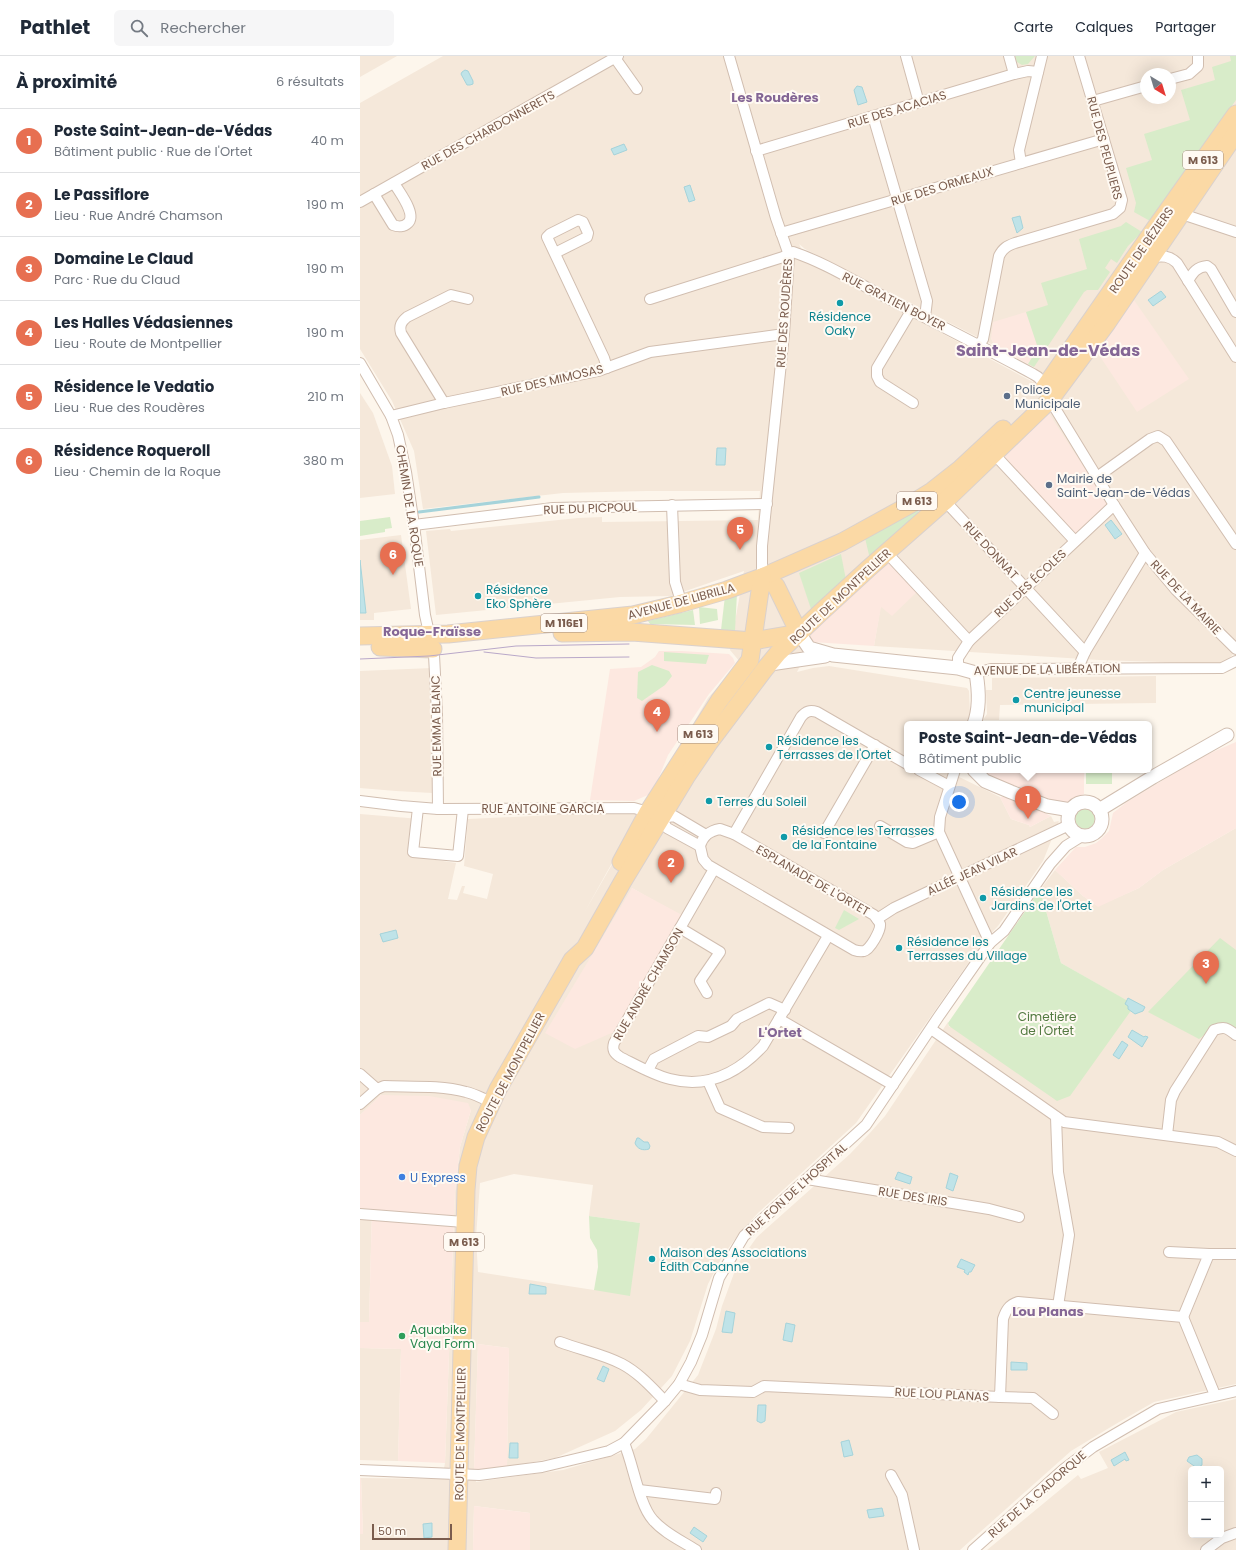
<!DOCTYPE html>
<html lang="fr">
<head>
<meta charset="utf-8">
<style>
	body { margin:0; font-family:Poppins,sans-serif; background:#f6f6f7; color:#1f2937 }
	.controls { position:absolute; right:12px; bottom:12px; display:grid; overflow:hidden; border-radius:6px; box-shadow:0 4px 16px #0002 }
	.controls button { width:36px; height:36px; display:grid; place-items:center; padding:0; border:0; border-bottom:1px solid #e0e1e3; background:#fff; color:#1f2937; font:20px sans-serif }
	.compass { position:absolute; left:780px; top:12px; width:36px; height:36px; border-radius:50%; background:#fff; box-shadow:0 4px 16px #0002; rotate:142deg }
	.scale { position:absolute; left:12px; bottom:10px; width:80px; box-sizing:border-box; padding-left:4px; border:2px solid #7a5c4d; border-top:0; font-size:11px; line-height:14px; white-space:nowrap; color:#7a5c4d; -webkit-text-stroke:3px #fffaf3; paint-order:stroke }
	.you { position:absolute; left:599px; top:746px; width:14px; height:14px; margin:-10px; border:3px solid #fff; border-radius:50%; background:#1a73e8; box-shadow:0 0 0 6px #1a73e833 }
	.badge { display:grid; place-items:center; width:26px; height:26px; border-radius:50%; background:#e76f51; color:#fff; font-size:13px; font-weight:700 }
	.pin { position:absolute; translate:-50% -33px; filter:drop-shadow(0 1px 2px #0008) }
	.pin::after { content:''; position:absolute; top:21px; width:14px; height:12px; background:inherit; clip-path:polygon(0 0,100% 0,50% 100%) }
	.popup { position:absolute; left:544px; top:665px; width:248px; height:52px; box-sizing:border-box; display:grid; place-content:center; border-radius:6px; background:#fff; filter:drop-shadow(0 1px 3px #0005); font-size:13px; white-space:nowrap; color:#747a83 }
	.popup b { font-size:15px; color:#1f2937 }
	.popup::after { content:''; position:absolute; left:50%; top:100%; margin-left:-8px; border:8px solid transparent; border-top-color:#fff }
	.list { margin:0; padding:0; list-style:none }
	h2 { display:flex; justify-content:space-between; align-items:center; height:52px; margin:0; padding:0 16px; font-size:17px }
	h2 small { font-size:13px; font-weight:400; color:#747a83 }
	.list li { display:grid; grid-template-columns:26px 1fr auto; gap:12px; align-items:center; box-sizing:border-box; height:64px; padding:0 16px; border-top:1px solid #e0e1e3 }
	.list b { display:block; font-size:15px; white-space:nowrap }
	.list p { margin:0; font-size:13px; white-space:nowrap; color:#747a83 }
	.list em { font-size:13px; font-style:normal; color:#747a83 }
	.icon { flex:none; width:22px; height:22px; fill:none; stroke:currentColor; stroke-width:2; stroke-linecap:round; stroke-linejoin:round }
	.map { position:relative; flex:none; width:876px; height:1494px; overflow:hidden }
	header { display:flex; align-items:center; gap:24px; box-sizing:border-box; height:56px; padding:0 20px; background:#fff; border-bottom:1px solid #e0e1e3 }
	header strong { font-size:19px }
	nav { display:flex; gap:22px; margin-inline-start:auto; font-size:14px }
	.search { width:280px; height:36px; background:#f6f6f7; display:flex; align-items:center; gap:10px; box-sizing:border-box; padding:0 14px; border-radius:6px; color:#747a83; font-size:15px }
	main { display:flex }
	aside { flex:1; background:#fff }
	.map>svg:first-child { display:block }
	.residential { fill:#f5e8da; fill-rule:evenodd }
	.commercial { fill:#fde8e0 }
	.green { fill:#d8ecc9 }
	.water { fill:#bfe3e8; stroke:#a5d3da }
	.lines { fill:none; stroke-linecap:round; stroke-linejoin:round }
	.stream { stroke:#a5d3da; stroke-width:3 }
	.minor-casing { stroke:#d1beb0; stroke-width:12 }
	.tertiary-casing { stroke:#d1beb0; stroke-width:15 }
	.primary-casing { stroke:#dad1cd; stroke-width:19 }
	.minor { stroke:#fff; stroke-width:10 }
	.tertiary { stroke:#fff; stroke-width:13 }
	.primary { stroke:#fbd9a5; stroke-width:17 }
	.tram { stroke:#b9a8c9; stroke-width:1 }
	.culture-dot { fill:#0f9aa8; stroke:#fffaf3; stroke-width:1.5 }
	.service-dot { fill:#5c6f8a; stroke:#fffaf3; stroke-width:1.5 }
	.shop-dot { fill:#3f7fe0; stroke:#fffaf3; stroke-width:1.5 }
	.leisure-dot { fill:#2e9e5b; stroke:#fffaf3; stroke-width:1.5 }
	.labels { text-anchor:middle; dominant-baseline:central; stroke-width:4; stroke-linejoin:round; paint-order:stroke }
	.shield { fill:#fffaf3; stroke:#a28b7f; stroke-width:1 }
	.shield-label { font-size:11px; font-weight:bold; fill:#7a5c4d }
	.street-label { font-size:12px; fill:#7a5c4d; stroke:#fffaf3 }
	.culture-label { font-size:12px; fill:#0d838f; stroke:#fffaf3; text-anchor:start }
	.service-label { font-size:12px; fill:#4e5e75; stroke:#fffaf3; text-anchor:start }
	.park-label { font-size:12px; fill:#537a41; stroke:#fffaf3 }
	.shop-label { font-size:12px; fill:#366cbe; stroke:#fffaf3; text-anchor:start }
	.leisure-label { font-size:12px; fill:#27864d; stroke:#fffaf3; text-anchor:start }
	.neighbourhood-label { font-size:13px; font-weight:bold; fill:#846695; stroke:#fffaf3 }
	.district-label { font-size:16px; font-weight:bold; fill:#846695; stroke:#fffaf3 }
</style>
</head>
<body>
<header>
<strong>Pathlet</strong>
<div class="search"><svg class="icon" aria-label="search" viewBox="0 0 24 24"><circle cx="10" cy="10" r="6"/><path d="M15 15l6 6"/></svg>Rechercher</div>
<nav><a>Carte</a><a>Calques</a><a>Partager</a></nav>
</header>
<main>
<aside>
<h2>À proximité<small>6 résultats</small></h2>
<ul class="list">
<li><span class="badge">1</span><div><b>Poste Saint-Jean-de-Védas</b><p>Bâtiment public · Rue de l'Ortet</p></div><em>40 m</em></li>
<li><span class="badge">2</span><div><b>Le Passiflore</b><p>Lieu · Rue André Chamson</p></div><em>190 m</em></li>
<li><span class="badge">3</span><div><b>Domaine Le Claud</b><p>Parc · Rue du Claud</p></div><em>190 m</em></li>
<li><span class="badge">4</span><div><b>Les Halles Védasiennes</b><p>Lieu · Route de Montpellier</p></div><em>190 m</em></li>
<li><span class="badge">5</span><div><b>Résidence le Vedatio</b><p>Lieu · Rue des Roudères</p></div><em>210 m</em></li>
<li><span class="badge">6</span><div><b>Résidence Roqueroll</b><p>Lieu · Chemin de la Roque</p></div><em>380 m</em></li>
</ul>
</aside>
<div class="map">
<svg width="876" height="1494" viewBox="0 0 876 1494">
	<rect width="100%" height="100%" fill="#fdf6ec"/>
	<g class="residential">
		<polygon points="0,0 37,0 0,21"/>
		<path d="M83,0H876V597L875,596L864,608L739,604L514,590L528,506L452,586L437,616L453,612L469,610L607,632L609,635L610,658L607,668H547V714H589V716L640,741L651,763L669,769L670,771L691,760L694,766L699,765L683,805L638,870L623,886L496,1067L398,1157L378,1179L362,1201L348,1228L330,1285L312,1320L281,1354L255,1375L195,1402L147,1411L149,1292L118,1288L114,1414L116,1426L203,1414L275,1393L286,1383L338,1319L356,1273L362,1250L377,1209L397,1181L490,1098L509,1078L525,1060L588,966L589,971L774,949L701,907L682,841L677,838L695,814L723,840L738,850L779,832L803,814L876,772V1328L794,1346L754,1369L711,1395L600,1494H170V1457L114,1450L113,1494H0V1478H3L1,1422L82,1423L85,1407L95,1136L100,1091L111,1054L21,1039L0,1059V758L60,763L56,801L96,807L88,843L97,844L102,830H105L103,837L127,843L133,818L104,810L108,763L215,758L280,757L224,857L348,642L380,606L370,594L384,515L311,540L260,541L76,559L66,475L90,473L91,475L218,462L242,461V466L398,464L400,435H287L203,437L63,453L54,395L32,345L0,293V47ZM786,18H810V42H786ZM439,188L445,193L635,290L631,282L678,292L668,308L675,312L673,326L447,205ZM272,832L321,860L256,975ZM154,1118L233,1129L229,1160L280,1167L234,1234L118,1216L116,1181L120,1127Z"/>
		<polygon points="0,337 13,357 32,410 35,438 0,442"/>
		<polygon points="41,479 51,553 14,557 14,564 0,564 0,484"/>
		<polygon points="72,612 72,737 36,735 0,732 0,615"/>
		<polygon points="796,620 796,647 640,649 639,664 623,664 627,658 626,634 632,634 632,622"/>
		<polygon points="0,1152 12,1153 9,1266 0,1266"/>
		<polygon points="0,1292 41,1293 38,1405 0,1404"/>
		<path d="M876,1343V1494H627L718,1419L721,1423L748,1412L739,1396L816,1356ZM831,1413H861V1479H831Z"/>
	</g>
	<g class="commercial">
		<polygon points="774,244 829,323 777,356 737,296"/>
		<polygon points="666,256 678,292 668,308 635,290 631,282 633,266"/>
		<polygon points="688,356 748,448 715,478 641,400"/>
		<polygon points="528,506 557,536 532,560 521,551 514,590 452,586 450,578"/>
		<polygon points="299,595 322,595 369,598 373,602 375,607 349,638 308,699 297,726 288,739 274,745 230,744 250,613 281,611 295,601"/>
		<polygon points="876,686 876,772 803,814 779,832 738,851 723,840 695,814 716,791 725,791 736,787 741,783 749,775 753,757 767,746 841,701"/>
		<polygon points="620,714 724,714 724,738 713,742 706,749 699,748 627,720"/>
		<polygon points="640,741 644,741 680,755 691,760 670,771 669,769 651,763"/>
		<polygon points="272,832 322,859 256,975 215,993 185,977"/>
		<polygon points="21,1039 69,1040 108,1047 111,1054 100,1091 95,1136 85,1407 38,1405 41,1293 0,1292 0,1266 9,1266 12,1153 0,1152 0,1059"/>
		<polygon points="118,1288 149,1292 147,1411 114,1414"/>
		<polygon points="0,1422 1,1422 3,1478 0,1478"/>
		<polygon points="114,1450 170,1457 170,1494 113,1494"/>
	</g>
	<g class="green">
		<polygon points="655,0 675,0 668,8 662,9 657,6"/>
		<polygon points="870,0 876,0 876,44 790,165 774,156 776,147 766,112 792,104 784,78 830,64 821,34 855,24 852,11 871,5"/>
		<polygon points="766,166 782,176 768,190 757,207 751,203 745,212 750,216 738,234 727,234 724,236 674,311 668,308 678,292 666,256 688,249 681,227 727,213 719,183 761,170"/>
		<polygon points="557,454 560,457 510,503 505,482"/>
		<polygon points="30,461 32,472 25,473 25,476 0,480 0,465"/>
		<polygon points="481,498 486,524 452,556 439,517"/>
		<polygon points="377,537 375,575 361,574 365,540"/>
		<polygon points="339,551 357,553 358,564 340,568"/>
		<polygon points="333,554 335,569 290,568 288,565"/>
		<polygon points="304,596 349,599 346,608 304,605"/>
		<polygon points="292,609 309,615 312,620 305,629 282,645 277,642 278,616"/>
		<rect x="726" y="714" width="26" height="14"/>
		<circle cx="725" cy="763" r="10"/>
		<polygon points="677,838 682,841 701,907 775,949 710,1040 697,1045 589,970 588,967"/>
		<polygon points="484,854 499,863 479,874 475,872"/>
		<polygon points="860,882 876,894 876,975 853,972 839,983 788,956"/>
		<polygon points="229,1160 280,1167 270,1240 234,1234 238,1211 237,1194 230,1182"/>
	</g>
	<g class="water">
		<polygon points="105,14 108,15 113,25 113,28 110,29 107,29 101,18 102,16"/>
		<polygon points="497,30 502,31 507,46 498,49 494,34"/>
		<polygon points="264,88 267,94 254,99 251,93"/>
		<polygon points="330,129 335,144 329,146 324,131"/>
		<polygon points="660,160 663,172 657,177 652,162"/>
		<polygon points="801,235 806,241 793,250 788,244"/>
		<polygon points="357,392 366,392 365,409 356,409"/>
		<polygon points="751,464 762,478 755,483 745,469"/>
		<polygon points="0,504 6,557 0,557"/>
		<polygon points="36,874 38,882 23,886 20,878"/>
		<polygon points="768,942 785,951 783,955 775,958 768,953 768,950 765,948"/>
		<polygon points="772,974 784,981 785,980 788,981 782,991 768,981"/>
		<polygon points="762,985 768,989 759,1003 753,999"/>
		<path d="M277,1082H279L284,1086H288L290,1090L289,1093C283,1095 277,1093 275,1087Z"/>
		<polygon points="538,1116 552,1121 550,1128 535,1123"/>
		<polygon points="590,1117 598,1120 593,1135 586,1132"/>
		<polygon points="601,1203 615,1209 611,1216 609,1216 608,1219 604,1216 605,1214 597,1211"/>
		<polygon points="170,1228 186,1231 186,1238 169,1238"/>
		<polygon points="366,1255 375,1257 372,1277 362,1276"/>
		<polygon points="426,1267 435,1269 432,1286 423,1284"/>
		<polygon points="651,1306 667,1307 667,1314 651,1314"/>
		<polygon points="243,1310 249,1313 244,1326 237,1323"/>
		<polygon points="398,1349 406,1349 405,1365 401,1367 397,1365"/>
		<polygon points="489,1384 493,1399 484,1401 481,1386"/>
		<polygon points="150,1387 158,1387 158,1402 149,1402"/>
		<polygon points="765,1396 769,1404 766,1405 765,1403 754,1410 751,1404"/>
		<polygon points="837,1399 842,1403 842,1409 837,1412 827,1405 829,1401"/>
		<polygon points="522,1452 524,1460 509,1462 507,1454"/>
		<polygon points="72,1467 72,1481 64,1482 63,1468"/>
		<polygon points="334,1471 347,1480 343,1486 330,1477"/>
	</g>
	<g class="lines">
		<polyline class="stream" points="59,456 179,441"/>
		<g class="minor-casing">
			<g id="minor">
				<polyline points="369,0 416,162 429,199 424,278 402,490 402,521"/>
				<polyline points="546,0 559,47"/>
				<polyline points="649,0 654,18"/>
				<polyline points="255,2 277,33"/>
				<polyline points="810,23 829,18 838,10 838,0"/>
				<polyline points="733,45 786,30"/>
				<polyline points="513,60 567,245 565,261"/>
				<polyline points="396,95 654,18 668,15 678,16"/>
				<polyline points="661,107 659,94 682,0"/>
				<path d="M14,138L33,169C38,171 44,171 48,167C57,158 39,136 34,127"/>
				<polyline points="0,146 258,0"/>
				<polyline points="822,158 876,176"/>
				<polyline points="421,177 744,83"/>
				<polyline points="195,197 227,181 228,177 223,166 218,164 190,178 187,181 244,302 247,312"/>
				<path d="M791,201C802,200 809,199 817,207L876,301"/>
				<path d="M828,225C833,216 837,211 847,210L851,213L876,256"/>
				<path d="M290,243L423,201L433,196C466,207 497,227 529,243C577,268 625,292 673,318L678,321L686,330"/>
				<polyline points="551,255 517,312 517,320 520,326 553,347"/>
				<path d="M619,289L623,283L639,200C643,192 647,190 655,187L753,158L760,152L762,144L719,0"/>
				<polyline points="0,307 31,360 38,379 46,416 54,469 65,559 74,599 77,657 78,753"/>
				<polyline points="690,344 754,449 785,497 816,534 876,593"/>
				<path d="M84,347L41,277C39,270 41,266 47,261L91,239L108,243"/>
				<polyline points="31,360 84,347 238,315 290,296 424,278"/>
				<polyline points="634,398 715,485"/>
				<polyline points="737,421 790,383 798,380 806,385 876,488"/>
				<polyline points="585,445 725,596"/>
				<polyline points="312,449 315,526 320,542 327,546"/>
				<polyline points="54,469 193,452 407,448"/>
				<polyline points="527,497 609,585"/>
				<polyline points="598,612 598,602 609,585 754,449"/>
				<polyline points="718,612 725,596 785,497"/>
				<polyline points="616,617 631,613 862,612 876,605"/>
				<polyline points="559,714 589,730"/>
				<polyline points="595,714 580,761 579,776 630,887"/>
				<polyline points="0,745 41,750 78,753 274,752 288,756"/>
				<polyline points="58,752 53,796 98,800 103,753"/>
				<polyline points="520,770 547,786 553,787 579,776"/>
				<path d="M360,773L374,778L514,859C516,862 519,865 520,868C521,874 510,894 504,895C500,896 497,895 494,894L348,809L343,803L340,790C343,780 349,775 360,773Z"/>
				<polyline points="464,777 515,689"/>
				<path d="M374,778L441,661C446,655 450,654 457,656L547,708"/>
				<polyline points="340,790 307,772 301,762 314,760 346,779"/>
				<path d="M354,813L254,987C252,994 254,997 260,1001C276,1009 293,1019 310,1023C348,1033 378,1017 403,990L468,880"/>
				<polyline points="517,863 534,852 709,769"/>
				<polyline points="320,872 360,896 340,925 347,937"/>
				<polyline points="419,963 533,1029"/>
				<polyline points="571,973 704,1066 858,1086 876,1095"/>
				<polyline points="288,1014 294,1003 338,980 348,981 371,970 377,963 409,947 425,954"/>
				<polyline points="0,1018 17,1033"/>
				<polyline points="348,1025 360,1052 403,1071 429,1072"/>
				<path d="M0,1048L17,1033L24,1030C51,1031 80,1029 106,1036C115,1038 123,1043 132,1046"/>
				<polyline points="696,1061 698,1116 709,1179 698,1250"/>
				<path d="M807,1079L811,1044L815,1035L854,974C865,970 867,972 876,979"/>
				<polyline points="447,1123 629,1153 659,1161"/>
				<polyline points="0,1158 104,1166"/>
				<polyline points="809,1196 849,1198 823,1261"/>
				<polyline points="849,1198 876,1198"/>
				<path d="M200,1286C221,1294 243,1298 262,1308C279,1317 292,1332 305,1345"/>
				<path d="M319,1328L340,1334L393,1336L404,1330L640,1341L643,1263C646,1254 649,1249 658,1246L823,1261L855,1339"/>
				<polyline points="640,1341 673,1342 693,1358"/>
				<path d="M264,1387C273,1407 279,1449 293,1464C304,1477 322,1485 336,1494"/>
				<polyline points="0,1414 119,1419 182,1411 249,1395 264,1387 305,1345 319,1328 331,1306 342,1279 359,1222 384,1180 506,1069 579,960 630,887 644,875 690,808 706,790 722,780"/>
				<polyline points="531,1419 542,1439 554,1494"/>
				<polyline points="279,1434 355,1443 356,1437"/>
				<polyline points="613,1494 704,1413 733,1391 798,1353 876,1335"/>
				<polyline points="846,1494 862,1482 876,1477"/>
			</g>
		</g>
		<g class="tertiary-casing">
			<g id="tertiary">
				<path d="M439,577L449,592L473,599L598,612L616,617C619,634 620,652 614,668"/>
				<polyline points="410,608 465,600"/>
				<polyline points="614,714 625,725 651,736 687,750 711,754"/>
				<circle cx="725" cy="763" r="17"/>
				<polyline points="739,754 793,721 867,679"/>
			</g>
		</g>
		<g class="primary-casing">
			<g id="primary">
				<polyline points="684,332 793,175 876,58"/>
				<polyline points="402,521 416,530 439,577"/>
				<polyline points="202,577 272,576 393,585 439,577"/>
				<polyline points="0,580 88,578 273,559 319,548 367,534 402,521 482,486 551,448 572,435 600,413 643,373"/>
				<polyline points="20,591 73,593"/>
				<polyline points="261,806 288,756 359,645 390,604 402,521"/>
				<polyline points="97,1494 106,1134 108,1110 116,1081 138,1033 212,904 225,892 263,825 326,721 349,687 404,614 418,597 460,557 509,512 585,445 690,344 747,267 876,77"/>
			</g>
		</g>
		<use href="#minor" class="minor"/>
		<use href="#tertiary" class="tertiary"/>
		<use href="#primary" class="primary"/>
		<g class="tram">
			<polyline points="124,596 176,602 269,601"/>
			<polyline points="0,603 69,600 156,590 269,588"/>
		</g>
	</g>
	<g class="culture-dot">
		<circle cx="480" cy="247" r="4"/>
		<circle cx="118" cy="540" r="4"/>
		<circle cx="656" cy="644" r="4"/>
		<circle cx="409" cy="691" r="4"/>
		<circle cx="349" cy="745" r="4"/>
		<circle cx="424" cy="781" r="4"/>
		<circle cx="623" cy="842" r="4"/>
		<circle cx="539" cy="892" r="4"/>
		<circle cx="292" cy="1203" r="4"/>
	</g>
	<g class="service-dot">
		<circle cx="647" cy="340" r="4"/>
		<circle cx="689" cy="429" r="4"/>
	</g>
	<circle class="shop-dot" cx="42" cy="1121" r="4"/>
	<circle class="leisure-dot" cx="42" cy="1280" r="4"/>
	<g class="labels">
		<g class="shield">
			<rect x="823" y="95" width="40" height="18" rx="3"/>
			<rect x="537" y="436" width="40" height="18" rx="3"/>
			<rect x="181" y="558" width="46" height="18" rx="3"/>
			<rect x="318" y="669" width="40" height="18" rx="3"/>
			<rect x="84" y="1177" width="40" height="18" rx="3"/>
		</g>
		<g class="shield-label">
			<text x="843" y="104">M 613</text>
			<text x="557" y="445">M 613</text>
			<text x="204" y="567">M 116E1</text>
			<text x="338" y="678">M 613</text>
			<text x="104" y="1186">M 613</text>
		</g>
		<g class="street-label">
			<text transform="translate(537 53) rotate(-17)">RUE DES ACACIAS</text>
			<text transform="translate(128 74) rotate(-29)">RUE DES CHARDONNERETS</text>
			<text transform="translate(745 92) rotate(75)">RUE DES PEUPLIERS</text>
			<text transform="translate(582 130) rotate(-17)">RUE DES ORMEAUX</text>
			<text transform="translate(781 194) rotate(-55)">ROUTE DE BÉZIERS</text>
			<text transform="translate(534 245) rotate(27)">RUE GRATIEN BOYER</text>
			<text transform="translate(424 257) rotate(-86)">RUE DES ROUDÈRES</text>
			<text transform="translate(192 324) rotate(-13)">RUE DES MIMOSAS</text>
			<text transform="translate(50 450) rotate(81)">CHEMIN DE LA ROQUE</text>
			<text transform="translate(230 452) rotate(-2)">RUE DU PICPOUL</text>
			<text transform="translate(631 494) rotate(47)">RUE DONNAT</text>
			<text transform="translate(670 527) rotate(-43)">RUE DES ÉCOLES</text>
			<text transform="translate(480 540) rotate(-43)">ROUTE DE MONTPELLIER</text>
			<text transform="translate(826 541) rotate(47)">RUE DE LA MAIRIE</text>
			<text transform="translate(321 545) rotate(-15)">AVENUE DE LIBRILLA</text>
			<text transform="translate(687 613) rotate(-1)">AVENUE DE LA LIBÉRATION</text>
			<text transform="translate(76 670) rotate(-91)">RUE EMMA BLANC</text>
			<text x="183" y="752">RUE ANTOINE GARCIA</text>
			<text transform="translate(612 815) rotate(-25)">ALLÉE JEAN VILAR</text>
			<text transform="translate(453 824) rotate(30)">ESPLANADE DE L'ORTET</text>
			<text transform="translate(288 928) rotate(-60)">RUE ANDRÉ CHAMSON</text>
			<text transform="translate(150 1016) rotate(-62)">ROUTE DE MONTPELLIER</text>
			<text transform="translate(436 1133) rotate(-42)">RUE FON DE L'HOSPITAL</text>
			<text transform="translate(553 1140) rotate(9)">RUE DES IRIS</text>
			<text transform="translate(582 1338) rotate(3)">RUE LOU PLANAS</text>
			<text transform="translate(100 1378) rotate(-89)">ROUTE DE MONTPELLIER</text>
			<text transform="translate(677 1438) rotate(-41)">RUE DE LA CADORQUE</text>
		</g>
		<g class="culture-label">
			<text x="480" y="260" text-anchor="middle">Résidence<tspan x="480" dy="14">Oaky</tspan></text>
			<text x="126" y="533">Résidence<tspan x="126" dy="14">Eko Sphère</tspan></text>
			<text x="664" y="637">Centre jeunesse<tspan x="664" dy="14">municipal</tspan></text>
			<text x="417" y="684">Résidence les<tspan x="417" dy="14">Terrasses de l'Ortet</tspan></text>
			<text x="357" y="745">Terres du Soleil</text>
			<text x="432" y="774">Résidence les Terrasses<tspan x="432" dy="14">de la Fontaine</tspan></text>
			<text x="631" y="835">Résidence les<tspan x="631" dy="14">Jardins de l'Ortet</tspan></text>
			<text x="547" y="885">Résidence les<tspan x="547" dy="14">Terrasses du Village</tspan></text>
			<text x="300" y="1196">Maison des Associations<tspan x="300" dy="14">Édith Cabanne</tspan></text>
		</g>
		<g class="service-label">
			<text x="655" y="333">Police<tspan x="655" dy="14">Municipale</tspan></text>
			<text x="697" y="422">Mairie de<tspan x="697" dy="14">Saint-Jean-de-Védas</tspan></text>
		</g>
		<g class="park-label">
			<text x="687" y="960">Cimetière<tspan x="687" dy="14">de l'Ortet</tspan></text>
		</g>
		<g class="shop-label">
			<text x="50" y="1121">U Express</text>
		</g>
		<g class="leisure-label">
			<text x="50" y="1273">Aquabike<tspan x="50" dy="14">Vaya Form</tspan></text>
		</g>
		<g class="neighbourhood-label">
			<text x="415" y="41">Les Roudères</text>
			<text x="72" y="575">Roque-Fraïsse</text>
			<text x="420" y="976">L'Ortet</text>
			<text x="688" y="1255">Lou Planas</text>
		</g>
		<g class="district-label">
			<text x="688" y="294">Saint-Jean-de-Védas</text>
		</g>
	</g>
</svg>
<div class="controls">
<button>+</button>
<button>−</button>
</div>
<svg class="compass" viewBox="-18 -18 36 36"><path d="M0-13l5 13h-10z" fill="#e53935"/><path d="M0 13l5-13h-10z" fill="#747a83"/></svg>
<div class="scale">50 m</div>
<div class="you"></div>
<div class="pin badge" style="left:668px;top:763px">1</div>
<div class="popup"><b>Poste Saint-Jean-de-Védas</b>Bâtiment public</div>
<div class="pin badge" style="left:311px;top:827px">2</div>
<div class="pin badge" style="left:846px;top:928px">3</div>
<div class="pin badge" style="left:297px;top:676px">4</div>
<div class="pin badge" style="left:380px;top:494px">5</div>
<div class="pin badge" style="left:33px;top:519px">6</div>
</div>
</main>
</body>
</html>
